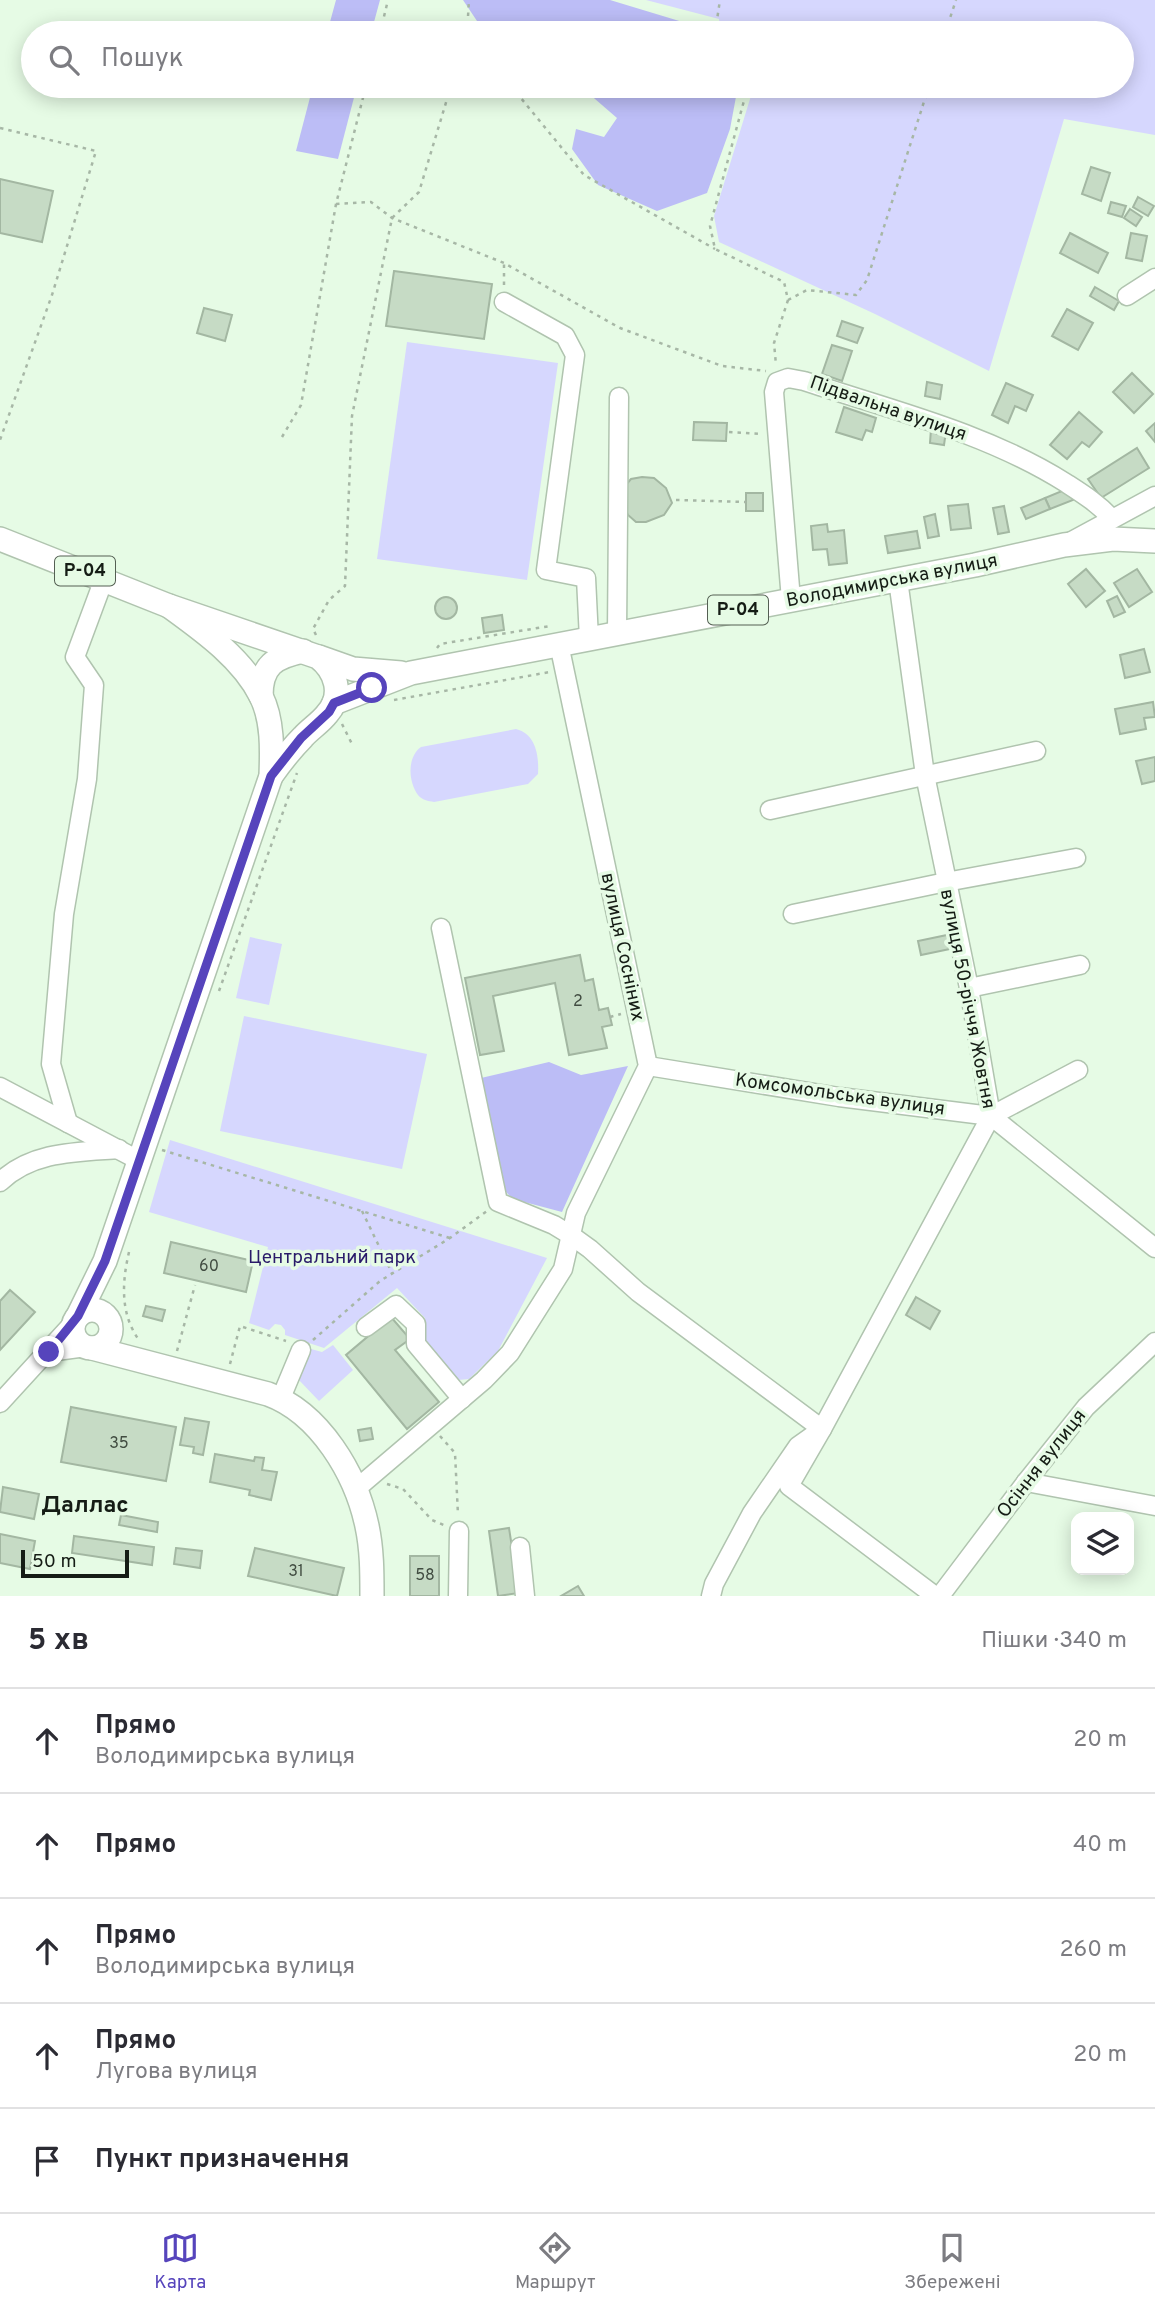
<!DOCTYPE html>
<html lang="uk">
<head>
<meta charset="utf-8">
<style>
	body { margin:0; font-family:Overpass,sans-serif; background:#f2f2f3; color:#2b2b33 }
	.controls { position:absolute; right:21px; bottom:21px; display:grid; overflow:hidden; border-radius:14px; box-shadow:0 4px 18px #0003 }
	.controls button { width:63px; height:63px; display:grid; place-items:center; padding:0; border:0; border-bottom:2px solid #e1e1e2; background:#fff; color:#2b2b33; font:35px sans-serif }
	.scale { position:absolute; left:21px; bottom:18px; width:108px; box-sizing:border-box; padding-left:7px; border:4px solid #151c15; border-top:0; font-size:19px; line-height:24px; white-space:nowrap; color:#151c15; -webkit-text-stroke:5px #e6fbe5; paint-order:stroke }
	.stop { position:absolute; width:21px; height:21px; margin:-16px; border:5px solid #5644bc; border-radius:50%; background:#fff }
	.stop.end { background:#5644bc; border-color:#fff; box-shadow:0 2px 7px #0008 }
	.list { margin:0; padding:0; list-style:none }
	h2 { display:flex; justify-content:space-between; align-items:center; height:91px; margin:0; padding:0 28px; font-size:30px }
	h2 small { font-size:23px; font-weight:400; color:#7c7c81 }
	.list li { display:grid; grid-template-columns:46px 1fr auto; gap:21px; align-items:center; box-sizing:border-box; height:105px; padding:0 28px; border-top:2px solid #e1e1e2 }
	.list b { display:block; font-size:26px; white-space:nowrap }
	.list p { margin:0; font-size:23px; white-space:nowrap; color:#7c7c81 }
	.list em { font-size:23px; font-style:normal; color:#7c7c81 }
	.icon { flex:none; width:38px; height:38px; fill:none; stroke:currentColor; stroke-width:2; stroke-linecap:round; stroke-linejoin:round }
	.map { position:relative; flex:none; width:1155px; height:1596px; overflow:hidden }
	.search { position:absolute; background:#fff; box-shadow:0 4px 18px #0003; left:21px; right:21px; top:21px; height:77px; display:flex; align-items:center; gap:18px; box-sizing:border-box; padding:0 24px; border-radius:38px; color:#7c7c81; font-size:26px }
	.sheet { height:616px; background:#fff }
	nav { display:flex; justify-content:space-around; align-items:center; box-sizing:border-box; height:98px; border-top:2px solid #e1e1e2; background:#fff; font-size:19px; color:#7c7c81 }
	nav a { display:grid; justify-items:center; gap:4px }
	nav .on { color:#5644bc }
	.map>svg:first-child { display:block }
	.green { fill:#d6d7fe }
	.forest { fill:#bcbdf6 }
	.building { fill:#c6dbc5; stroke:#a3b7a2; stroke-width:2 }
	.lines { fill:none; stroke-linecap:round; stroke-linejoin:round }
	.minor-casing { stroke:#b0c4af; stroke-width:21 }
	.major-casing { stroke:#b0c4af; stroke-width:26 }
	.path { stroke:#a7b7a6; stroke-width:2.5; stroke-dasharray:3.5 5; stroke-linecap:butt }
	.minor { stroke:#fff; stroke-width:18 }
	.major { stroke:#fff; stroke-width:23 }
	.route { stroke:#5644bc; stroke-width:9 }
	.labels { text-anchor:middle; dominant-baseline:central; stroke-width:7; stroke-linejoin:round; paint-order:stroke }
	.number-label { font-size:16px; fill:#414c41 }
	.shield { fill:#e6fbe5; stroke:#545f53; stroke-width:2 }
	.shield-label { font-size:18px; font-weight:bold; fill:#151c15 }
	.street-label { font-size:19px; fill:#151c15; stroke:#e6fbe5 }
	.park-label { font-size:19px; fill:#291a69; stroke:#e6fbe5 }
	.quarter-label { font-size:23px; font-weight:bold; fill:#151c15; stroke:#e6fbe5 }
</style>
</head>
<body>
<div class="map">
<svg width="1155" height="1596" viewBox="0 0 1155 1596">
	<rect width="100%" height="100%" fill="#e6fbe5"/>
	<g class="green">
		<polygon points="646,0 1155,0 1155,135 1064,119 989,371 875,314 719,242 714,216 754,86 1122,86 1122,33 721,33 719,19"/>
		<polygon points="407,342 558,363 527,580 377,559"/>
		<path d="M516,729C536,734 539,756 538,774L528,784L434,802C428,801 422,800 418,795C408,781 407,757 421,747Z"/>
		<polygon points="250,937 282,944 269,1005 236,998"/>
		<polygon points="244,1016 427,1054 402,1169 220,1131"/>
		<polygon points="170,1140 547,1258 498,1351 469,1379 458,1380 426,1341 425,1318 397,1288 324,1348 285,1335 285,1330 281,1325 275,1324 269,1330 249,1323 268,1247 149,1212"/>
		<polygon points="333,1345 353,1370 319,1401 298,1379 311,1349 322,1352"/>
	</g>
	<g class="forest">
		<polygon points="336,0 380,0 371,33 327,33"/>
		<polygon points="463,0 610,0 709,30 712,33 558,33 522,26 502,33 485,33"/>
		<polygon points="313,86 357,86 338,159 296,151"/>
		<polygon points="580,86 738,86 730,129 707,193 657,211 598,185 572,149 576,129 604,137 617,118"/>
		<polygon points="549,1062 581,1075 628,1066 562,1212 513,1199 502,1188 481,1078"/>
	</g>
	<g class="building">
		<polygon points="1091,167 1110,173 1101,201 1082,194"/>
		<polygon points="0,179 53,191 42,242 0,233"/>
		<polygon points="1138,197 1154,206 1148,216 1133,207"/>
		<polygon points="1111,202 1126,206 1122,217 1108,213"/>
		<polygon points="1130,209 1142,217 1136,226 1124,218"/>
		<polygon points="1070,233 1108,253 1098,273 1060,253"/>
		<polygon points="1131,233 1147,236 1142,261 1126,258"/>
		<polygon points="394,271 492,284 484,339 386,326"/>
		<polygon points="1095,287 1119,301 1114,310 1090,296"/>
		<polygon points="204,308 232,315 225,341 197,333"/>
		<polygon points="1067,309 1093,323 1078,350 1052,336"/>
		<polygon points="842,321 863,328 857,343 837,336"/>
		<polygon points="832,345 852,351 842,381 822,374"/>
		<polygon points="1132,373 1153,394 1134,413 1113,392"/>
		<polygon points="927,382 942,385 940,399 925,396"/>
		<polygon points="1006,383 1033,395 1026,411 1015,406 1008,423 992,415"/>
		<polygon points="844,407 876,418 872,432 866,430 862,440 836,432"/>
		<polygon points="1079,412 1102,432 1089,447 1082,442 1067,459 1050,445"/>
		<polygon points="694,422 727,423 726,441 693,440"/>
		<polygon points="1155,423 1155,442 1146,431"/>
		<polygon points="931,429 946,431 944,445 930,443"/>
		<polygon points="1137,448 1149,468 1101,498 1088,479"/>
		<polygon points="642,477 654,478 666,488 672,503 664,515 646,522 636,522 628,515 623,505 625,486 631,479"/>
		<polygon points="1069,488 1073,500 1050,509 1045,498"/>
		<rect x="746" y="493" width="17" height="18"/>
		<polygon points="1045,498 1050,509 1026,519 1021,508"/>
		<polygon points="968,504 971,528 951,530 948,506"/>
		<polygon points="1004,506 1009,532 998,534 993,508"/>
		<polygon points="935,514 939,536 928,538 924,517"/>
		<polygon points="827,524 828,532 844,530 847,563 829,565 827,549 813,550 811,526"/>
		<polygon points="917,531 920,548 888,553 885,536"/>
		<polygon points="1086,569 1105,591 1086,607 1068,584"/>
		<polygon points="1137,569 1152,592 1129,607 1114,583"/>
		<polygon points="1117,596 1125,612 1114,617 1107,601"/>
		<circle cx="446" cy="608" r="11"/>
		<polygon points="502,615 504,630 484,633 482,618"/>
		<polygon points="1144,649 1150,672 1125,678 1120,655"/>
		<polygon points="1153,702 1155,717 1144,718 1146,729 1120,734 1115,709"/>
		<polygon points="1155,757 1155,781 1142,784 1136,761"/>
		<polygon points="947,935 950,949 921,955 918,941"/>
		<polygon points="580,955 585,981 593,979 599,1010 608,1008 612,1025 602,1027 607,1048 569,1055 555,983 493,996 504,1051 480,1055 465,978"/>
		<polygon points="171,1242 253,1261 246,1292 164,1273"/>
		<polygon points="10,1290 35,1312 0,1350 0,1301"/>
		<polygon points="916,1297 940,1311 930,1329 906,1315"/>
		<polygon points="146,1306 165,1310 162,1321 143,1316"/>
		<polygon points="391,1317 410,1339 395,1350 439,1402 407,1429 346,1355"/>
		<polygon points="71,1407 176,1427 166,1481 61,1462"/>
		<polygon points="185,1418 209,1422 203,1455 193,1453 194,1447 180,1445"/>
		<polygon points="371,1428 373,1439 360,1441 358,1430"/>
		<polygon points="215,1454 254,1461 255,1457 264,1458 262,1470 277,1472 271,1500 249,1495 250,1490 210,1482"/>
		<polygon points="3,1487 39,1494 34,1519 0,1512"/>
		<polygon points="121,1515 158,1522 157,1532 119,1525"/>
		<polygon points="509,1528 519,1593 498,1596 489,1531"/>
		<polygon points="0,1534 35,1541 30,1569 0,1563"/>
		<polygon points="74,1536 154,1547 152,1565 72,1553"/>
		<polygon points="176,1548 202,1551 200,1568 174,1564"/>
		<polygon points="255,1548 344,1568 337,1596 248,1576"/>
		<rect x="410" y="1556" width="29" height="40"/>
		<polygon points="578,1586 584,1596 561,1596"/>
	</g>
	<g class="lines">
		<g class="minor-casing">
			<g id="minor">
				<polyline points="1127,296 1155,278"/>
				<polyline points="504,302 565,336 575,355 546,570 586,578 589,639"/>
				<polyline points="1070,542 1155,496"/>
				<path d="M791,600L774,392L777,382L788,378L804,381C892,410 987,433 1066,483C1083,494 1099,504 1112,519"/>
				<polyline points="617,633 619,397"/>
				<polyline points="770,810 1036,751"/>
				<polyline points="793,914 946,882 1076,858"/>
				<polyline points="441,928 498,1202 554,1225 572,1236 590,1249 638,1292 822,1429 789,1486 935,1596"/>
				<polyline points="969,988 1080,965"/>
				<polyline points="648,1066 839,1097 991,1116 1155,1248"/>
				<polyline points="0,1087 140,1161"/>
				<polyline points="991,1116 1078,1070"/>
				<polyline points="68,1123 51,1064 64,914 87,779 94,685 75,657 104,579"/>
				<path d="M0,1182C32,1151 77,1152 119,1149"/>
				<polyline points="366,1327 396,1305 416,1324 416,1344 462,1399"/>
				<polyline points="49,1352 86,1347"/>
				<polyline points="281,1398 301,1350"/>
				<polyline points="0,1403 75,1321"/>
				<polyline points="1026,1482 1155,1506"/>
				<polyline points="356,1489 484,1380 510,1353 563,1269 576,1213 648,1066 559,644"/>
				<polyline points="520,1547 525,1596"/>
				<polyline points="458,1596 459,1531"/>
				<polyline points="711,1596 714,1584 752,1513 798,1446 822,1429 991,1116 969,988 925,775 898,580"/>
				<polyline points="940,1596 1026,1482 1086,1407 1155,1342"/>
			</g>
		</g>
		<g class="major-casing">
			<g id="major">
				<path d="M0,539L169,606L318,657C336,671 344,695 327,714C320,723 310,729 303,737C291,749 281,762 271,776"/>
				<polyline points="319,657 353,669 401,673"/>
				<path d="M261,696C261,665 275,657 303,651"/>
				<polyline points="334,703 411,673 975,565 1064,545 1113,539 1155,541"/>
				<circle cx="92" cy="1329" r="19"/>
				<path d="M78,1316L105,1261L271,776C272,750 273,720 261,696C242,658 202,630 169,606"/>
				<path d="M92,1348L268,1394C320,1413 356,1474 367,1526C372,1549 372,1573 372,1596"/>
			</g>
		</g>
		<g class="path">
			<polyline points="380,33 388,0"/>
			<polyline points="467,33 469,0"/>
			<polyline points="715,33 720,0"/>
			<polyline points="945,33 956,0"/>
			<polyline points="511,86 584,175 715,249"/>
			<polyline points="748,86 710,226 715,249 784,282 788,300 774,343 776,365"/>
			<polyline points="0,128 96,151 52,295 0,440"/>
			<polyline points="336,204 371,202 392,218 504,263 620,328 722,366 766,371"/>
			<polyline points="504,285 504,264"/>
			<polyline points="788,300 807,290 856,295 867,280 929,86"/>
			<polyline points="729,432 761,434"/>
			<polyline points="282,437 301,405 336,204 366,86"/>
			<polyline points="676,500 746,502"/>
			<polyline points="316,635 313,629 329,600 345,586 352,416 392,218 419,192 451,86"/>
			<polyline points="437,648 440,644 550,626"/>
			<polyline points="394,700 550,672"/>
			<polyline points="342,724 353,746"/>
			<polyline points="219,991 297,773"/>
			<polyline points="610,1017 621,1014"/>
			<polyline points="162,1150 450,1238"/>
			<polyline points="362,1211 392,1273"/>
			<path d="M129,1252C122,1282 120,1314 139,1340"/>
			<polyline points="313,1340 380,1281 450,1238 487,1211"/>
			<polyline points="177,1351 195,1285"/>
			<polyline points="230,1364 240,1326 286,1341"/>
			<polyline points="440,1436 455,1453 458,1515"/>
			<polyline points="387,1484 403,1489 432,1520 446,1526"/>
		</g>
		<use href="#minor" class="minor"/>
		<use href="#major" class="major"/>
	</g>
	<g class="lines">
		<polyline class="route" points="49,1352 78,1316 105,1261 271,776 301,738 329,712 334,703 372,688"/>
	</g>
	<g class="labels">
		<g class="number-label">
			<text x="578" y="1002">2</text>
			<text x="209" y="1267">60</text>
			<text x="119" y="1444">35</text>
			<text x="296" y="1572">31</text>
			<text x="425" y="1576">58</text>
		</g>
		<g class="shield">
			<rect x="55" y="556.5" width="60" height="29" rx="5"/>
			<rect x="708" y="595.5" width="60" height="29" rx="5"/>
		</g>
		<g class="shield-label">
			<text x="85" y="571">Р-04</text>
			<text x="738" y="610">Р-04</text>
		</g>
		<g class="street-label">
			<text transform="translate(888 409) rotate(19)">Підвальна вулиця</text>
			<text transform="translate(892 581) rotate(-11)">Володимирська вулиця</text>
			<text transform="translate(622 947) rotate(78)">вулиця Сосніних</text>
			<text transform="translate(967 999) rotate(79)">вулиця 50-річчя Жовтня</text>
			<text transform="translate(840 1095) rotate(8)">Комсомольська вулиця</text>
			<text transform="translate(1042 1464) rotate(-52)">Осіння вулиця</text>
		</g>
		<g class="park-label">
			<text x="332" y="1258">Центральний парк</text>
		</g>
		<g class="quarter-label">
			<text x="85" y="1506">Даллас</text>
		</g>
	</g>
</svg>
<div class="controls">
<button><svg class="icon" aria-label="layers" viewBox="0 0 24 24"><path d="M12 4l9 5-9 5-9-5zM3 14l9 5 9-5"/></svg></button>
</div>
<div class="scale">50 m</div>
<div class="stop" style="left:372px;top:688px"></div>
<div class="stop end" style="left:49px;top:1352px"></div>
<div class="search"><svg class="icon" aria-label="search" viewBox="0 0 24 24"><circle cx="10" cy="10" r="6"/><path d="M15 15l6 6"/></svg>Пошук</div>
</div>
<section class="sheet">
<h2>5 хв<small>Пішки · 340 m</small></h2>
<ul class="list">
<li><svg class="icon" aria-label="ahead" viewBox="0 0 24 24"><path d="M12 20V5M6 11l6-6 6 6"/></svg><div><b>Прямо</b><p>Володимирська вулиця</p></div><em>20 m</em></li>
<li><svg class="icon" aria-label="ahead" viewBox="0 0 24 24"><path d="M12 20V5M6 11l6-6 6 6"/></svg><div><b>Прямо</b></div><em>40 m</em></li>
<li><svg class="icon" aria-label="ahead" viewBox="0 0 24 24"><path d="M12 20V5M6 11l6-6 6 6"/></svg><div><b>Прямо</b><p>Володимирська вулиця</p></div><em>260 m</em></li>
<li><svg class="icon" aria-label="ahead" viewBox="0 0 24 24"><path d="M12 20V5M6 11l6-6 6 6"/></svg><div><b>Прямо</b><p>Лугова вулиця</p></div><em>20 m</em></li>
<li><svg class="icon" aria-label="arrive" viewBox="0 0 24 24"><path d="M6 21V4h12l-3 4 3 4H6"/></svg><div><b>Пункт призначення</b></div></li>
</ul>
</section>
<nav>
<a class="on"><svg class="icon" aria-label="map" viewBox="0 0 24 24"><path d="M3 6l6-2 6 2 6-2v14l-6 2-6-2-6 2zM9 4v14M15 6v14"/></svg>Карта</a>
<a><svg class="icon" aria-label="directions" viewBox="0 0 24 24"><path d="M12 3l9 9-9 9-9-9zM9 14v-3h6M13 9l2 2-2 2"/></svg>Маршрут</a>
<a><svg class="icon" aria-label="saved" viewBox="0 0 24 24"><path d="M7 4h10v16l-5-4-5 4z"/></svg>Збережені</a>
</nav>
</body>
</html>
